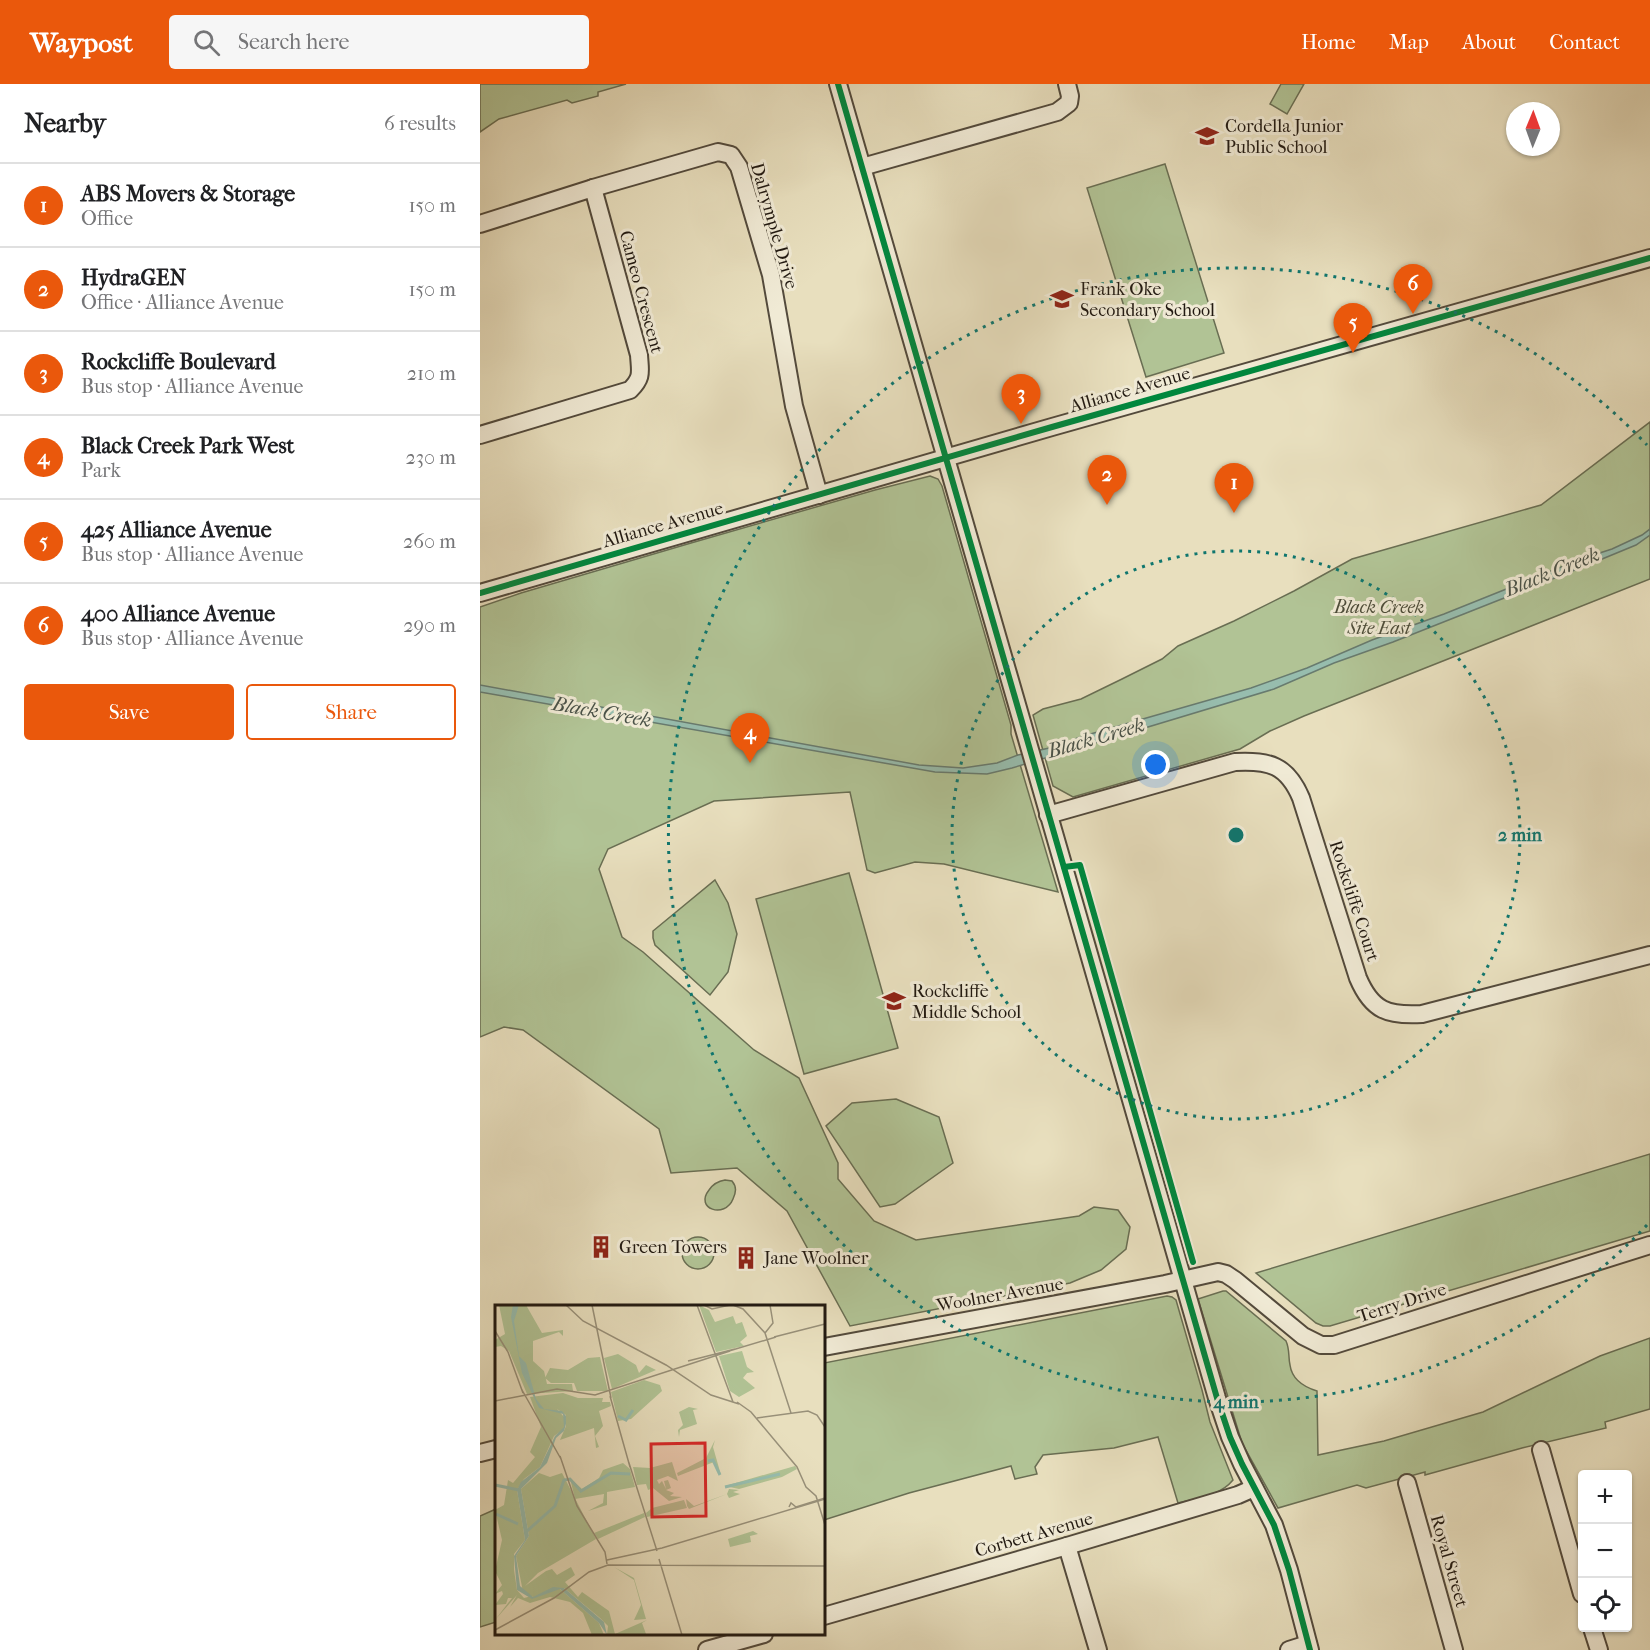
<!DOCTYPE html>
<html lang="en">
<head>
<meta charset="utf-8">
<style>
	body { margin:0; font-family:"IM FELL French Canon",serif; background:#f6f6f6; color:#202124 }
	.controls { position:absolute; right:18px; bottom:18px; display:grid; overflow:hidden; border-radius:6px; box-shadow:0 2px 4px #0004 }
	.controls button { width:54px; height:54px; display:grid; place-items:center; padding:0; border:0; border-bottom:2px solid #e0e0e0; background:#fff; color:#202124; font:30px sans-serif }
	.compass { position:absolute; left:1026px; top:18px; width:54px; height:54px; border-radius:50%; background:#fff; box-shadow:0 2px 4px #0004; rotate:1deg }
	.you { position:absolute; left:676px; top:681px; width:21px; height:21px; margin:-15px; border:4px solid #fff; border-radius:50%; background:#1a73e8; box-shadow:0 0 0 9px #1a73e833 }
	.badge { display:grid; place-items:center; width:39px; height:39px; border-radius:50%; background:#ea580c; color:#fff; font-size:20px; font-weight:700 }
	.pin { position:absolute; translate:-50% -50px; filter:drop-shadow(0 2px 3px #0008) }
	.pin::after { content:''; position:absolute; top:32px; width:21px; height:18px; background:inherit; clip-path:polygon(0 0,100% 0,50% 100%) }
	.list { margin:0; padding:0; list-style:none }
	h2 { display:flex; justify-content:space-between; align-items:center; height:78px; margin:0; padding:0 24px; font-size:26px }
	h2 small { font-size:20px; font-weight:400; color:#757577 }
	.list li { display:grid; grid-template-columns:39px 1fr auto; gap:18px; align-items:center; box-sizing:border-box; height:84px; padding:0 24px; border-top:2px solid #e0e0e0 }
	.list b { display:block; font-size:22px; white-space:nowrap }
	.list p { margin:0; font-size:20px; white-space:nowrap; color:#757577 }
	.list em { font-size:20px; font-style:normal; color:#757577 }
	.actions { display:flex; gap:12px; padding:18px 24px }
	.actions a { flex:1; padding:14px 0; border:2px solid #ea580c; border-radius:6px; text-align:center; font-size:21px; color:#ea580c }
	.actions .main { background:#ea580c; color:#fff }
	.icon { flex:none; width:33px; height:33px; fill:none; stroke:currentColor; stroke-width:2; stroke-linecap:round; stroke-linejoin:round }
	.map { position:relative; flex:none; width:1170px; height:1566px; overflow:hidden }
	header { display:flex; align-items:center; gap:36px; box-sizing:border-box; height:84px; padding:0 30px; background:#ea580c; color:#fff }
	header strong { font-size:28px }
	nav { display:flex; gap:33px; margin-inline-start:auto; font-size:21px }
	.search { width:420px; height:54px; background:#f6f6f6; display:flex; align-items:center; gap:15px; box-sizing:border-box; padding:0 21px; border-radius:6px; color:#757577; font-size:22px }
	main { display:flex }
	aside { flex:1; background:#fff }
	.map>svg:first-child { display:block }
	.green { fill:#b1c395; stroke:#696e53; stroke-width:1.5 }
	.water { fill:#97bdae; stroke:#687b6f; stroke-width:1.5 }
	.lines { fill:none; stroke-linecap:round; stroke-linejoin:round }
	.minor-casing { stroke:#534a3c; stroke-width:20 }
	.minor { stroke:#f0ead5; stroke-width:16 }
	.cycleway-casing { stroke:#f0ead5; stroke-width:10 }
	.cycleway { stroke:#00873e; stroke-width:6 }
	.ring { fill:none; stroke:#0f766e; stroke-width:3; stroke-dasharray:3 6 }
	.labels { text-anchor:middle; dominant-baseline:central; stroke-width:6; stroke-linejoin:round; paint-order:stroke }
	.poi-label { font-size:18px; fill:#211911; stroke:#f0ead5; text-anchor:start }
	.street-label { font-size:18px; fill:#211911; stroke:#f0ead5 }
	.park-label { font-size:18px; font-style:italic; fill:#4c4c39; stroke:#f0ead5 }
	.water-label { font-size:20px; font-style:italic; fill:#4a5248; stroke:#f0ead5 }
	.inset-river { fill:none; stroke:#97bdae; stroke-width:3 }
	.inset-road { fill:none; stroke:#989079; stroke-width:1.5 }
	.view { fill:#d62828; fill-opacity:0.15; stroke:#d62828; stroke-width:3 }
	.inset-edge { fill:none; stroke:#211911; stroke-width:3 }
	.centre { fill:#0f766e; stroke:#f0ead5; stroke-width:3 }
	.ring-label { font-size:18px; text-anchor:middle; font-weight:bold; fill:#0f766e; stroke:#f0ead5; stroke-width:6; stroke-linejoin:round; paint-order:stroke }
</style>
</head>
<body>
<header>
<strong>Waypost</strong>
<div class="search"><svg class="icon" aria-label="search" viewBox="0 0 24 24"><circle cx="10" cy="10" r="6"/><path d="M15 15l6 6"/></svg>Search here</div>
<nav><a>Home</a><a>Map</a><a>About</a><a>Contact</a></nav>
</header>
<main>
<aside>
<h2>Nearby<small>6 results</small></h2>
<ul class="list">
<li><span class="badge">1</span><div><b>ABS Movers &amp; Storage</b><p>Office</p></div><em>150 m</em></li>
<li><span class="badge">2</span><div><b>HydraGEN</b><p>Office · Alliance Avenue</p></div><em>150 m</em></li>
<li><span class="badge">3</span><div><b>Rockcliffe Boulevard</b><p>Bus stop · Alliance Avenue</p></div><em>210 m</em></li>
<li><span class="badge">4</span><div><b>Black Creek Park West</b><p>Park</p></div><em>230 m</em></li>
<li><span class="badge">5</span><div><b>425 Alliance Avenue</b><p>Bus stop · Alliance Avenue</p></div><em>260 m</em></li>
<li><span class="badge">6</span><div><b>400 Alliance Avenue</b><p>Bus stop · Alliance Avenue</p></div><em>290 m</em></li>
</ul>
<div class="actions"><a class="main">Save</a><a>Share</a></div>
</aside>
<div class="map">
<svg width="1170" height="1566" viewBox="0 0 1170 1566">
	<rect width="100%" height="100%" fill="#e8dfbe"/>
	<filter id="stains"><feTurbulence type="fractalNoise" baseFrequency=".00333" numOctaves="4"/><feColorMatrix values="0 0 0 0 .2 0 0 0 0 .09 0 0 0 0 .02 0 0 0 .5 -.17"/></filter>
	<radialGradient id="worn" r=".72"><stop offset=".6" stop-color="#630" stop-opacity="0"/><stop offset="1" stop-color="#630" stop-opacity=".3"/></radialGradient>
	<g class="green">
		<polygon points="0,0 146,0 118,8 118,12 92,19 87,16 19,35 0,48"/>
		<polygon points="801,0 824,0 807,30 790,20"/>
		<polygon points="685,80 744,269 666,293 607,104"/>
		<polygon points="1170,338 1170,495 824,632 790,647 760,665 593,713 573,702 553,631 563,625 601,615 642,595 682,575 698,562 754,537 814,507 872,475 1061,421"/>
		<polygon points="450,392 458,395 462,402 531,641 531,650 578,808 464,780 435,778 395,789 387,786 370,708 234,717 128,765 119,785 142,853 163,868 274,966 319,994 358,1079 358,1095 394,1137 436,1156 599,1132 614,1123 638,1126 650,1143 646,1165 621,1186 590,1199 370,1242 307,1127 257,1084 191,1089 179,1045 43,946 24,943 0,953 0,523 41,509 211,459 395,406"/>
		<polygon points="369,789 418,964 324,990 276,815"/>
		<polygon points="235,796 248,819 257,850 248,888 230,911 175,861 173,854 173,847"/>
		<polygon points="416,1015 459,1033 473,1079 415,1120 400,1123 346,1042 372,1019"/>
		<polygon points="1170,1070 1170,1147 850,1242 843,1242 836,1239 776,1189"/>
		<path d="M245,1096L252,1097C257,1103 256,1108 253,1115C245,1135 214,1125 229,1106C233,1100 238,1097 245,1096Z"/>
		<circle cx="218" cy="1169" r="16"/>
		<path d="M743,1207H746L806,1257C810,1266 808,1272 810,1281C812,1296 824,1303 837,1307L838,1371L904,1357L1003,1328L1120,1272L1170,1254V1325L1125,1338L1126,1344L1042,1364L945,1391V1388L886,1404L877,1401L798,1424L762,1359L718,1215Z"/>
		<path d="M687,1212L692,1213L696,1216L722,1306L730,1338L753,1396C740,1412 718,1414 698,1419L678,1353L634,1364L563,1371L555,1383L557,1390L535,1395L531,1382L429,1409L344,1436V1279Z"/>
		<polygon points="16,1425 16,1538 0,1543 0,1432"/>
	</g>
	<polygon class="water" points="1170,445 1170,451 1156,461 1110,480 913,558 854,579 794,605 532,684 507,690 455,688 0,608 0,601 439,681 483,684 517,679 538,671 578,662 600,653 771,604 827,584 892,556 964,530 1101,475 1132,465 1162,451"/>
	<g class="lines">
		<g class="minor-casing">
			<g id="minor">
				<polyline points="358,0 737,1314 750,1353 762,1380 794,1441 809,1486 830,1566"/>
				<polyline points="382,83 577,28 589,19 590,12 587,0"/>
				<polyline points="0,140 113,104 238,68 251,71 259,83 291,191 314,322 339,411"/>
				<path d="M0,351L150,306C163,293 160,288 159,271L113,104"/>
				<polyline points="0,509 572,343 1170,174"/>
				<path d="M568,731L755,678C789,676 807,681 821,714L878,894C892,927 908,932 942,930L1170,871"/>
				<polyline points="344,1263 685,1200 738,1188 746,1190 755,1196 823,1252 841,1261 854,1261 1170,1161"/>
				<polyline points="1061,1366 1102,1510"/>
				<polyline points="0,1369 16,1365"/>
				<polyline points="927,1399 974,1566"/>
				<polyline points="587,1462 618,1566"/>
				<polyline points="344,1532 587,1462 758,1411 774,1404"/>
				<polyline points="1112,1544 1119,1566"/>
				<polyline points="227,1566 284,1550"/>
				<polyline points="809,1566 828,1560"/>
			</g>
		</g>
		<use href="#minor" class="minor"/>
		<g class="cycleway-casing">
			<g id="cycleway">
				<polyline points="358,0 737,1314 750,1353 762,1380 794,1441 809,1486 830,1566"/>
				<polyline points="0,509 572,343 1170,174"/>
				<polyline points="584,783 600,781 713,1178"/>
			</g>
		</g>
		<use href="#cycleway" class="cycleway"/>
	</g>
	<g class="ring">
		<circle cx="756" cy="751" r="284"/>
		<path d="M1167 1141A567 567 0 1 1 1167 361"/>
	</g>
	<defs>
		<g id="school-bare" transform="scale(1.8)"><path d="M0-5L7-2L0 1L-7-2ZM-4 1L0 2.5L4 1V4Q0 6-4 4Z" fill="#8f2418" stroke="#f0ead5" stroke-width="2.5" paint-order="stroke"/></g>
		<g id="building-bare" transform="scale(1.8)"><path d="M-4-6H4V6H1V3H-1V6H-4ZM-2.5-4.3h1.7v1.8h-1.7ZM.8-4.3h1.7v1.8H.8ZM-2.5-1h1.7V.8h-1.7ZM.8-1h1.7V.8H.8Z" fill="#8f2418" stroke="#f0ead5" stroke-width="2.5" paint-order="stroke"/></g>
	</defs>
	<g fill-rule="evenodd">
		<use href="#school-bare" x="727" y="52"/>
		<use href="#school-bare" x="582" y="215"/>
		<use href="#school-bare" x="414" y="917"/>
		<use href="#building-bare" x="121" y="1163"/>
		<use href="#building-bare" x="266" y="1174"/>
	</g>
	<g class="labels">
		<g class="poi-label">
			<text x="745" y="42">Cordella Junior<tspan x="745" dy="21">Public School</tspan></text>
			<text x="600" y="205">Frank Oke<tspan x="600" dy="21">Secondary School</tspan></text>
			<text x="432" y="907">Rockcliffe<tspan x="432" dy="21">Middle School</tspan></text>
			<text x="139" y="1163">Green Towers</text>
			<text x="284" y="1174">Jane Woolner</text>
		</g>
		<g class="street-label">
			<text transform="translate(294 142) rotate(74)">Dalrymple Drive</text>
			<text transform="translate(161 208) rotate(75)">Cameo Crescent</text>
			<text transform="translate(650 306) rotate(-16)">Alliance Avenue</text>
			<text transform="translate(183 441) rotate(-16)">Alliance Avenue</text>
			<text transform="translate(874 817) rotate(72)">Rockcliffe Court</text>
			<text transform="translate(520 1211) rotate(-10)">Woolner Avenue</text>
			<text transform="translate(922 1219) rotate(-18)">Terry Drive</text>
			<text transform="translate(554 1451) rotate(-16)">Corbett Avenue</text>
			<text transform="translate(969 1477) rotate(74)">Royal Street</text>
		</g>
		<g class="park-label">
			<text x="899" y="523">Black Creek<tspan x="899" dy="21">Site East</tspan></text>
		</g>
		<g class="water-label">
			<text transform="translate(1072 488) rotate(-22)">Black Creek</text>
			<text transform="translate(122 628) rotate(10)">Black Creek</text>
			<text transform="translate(616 654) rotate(-16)">Black Creek</text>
		</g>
	</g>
	<g transform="translate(15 1221)">
		<rect width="330" height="330" fill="#e8dfbe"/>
		<path d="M4,0H31L47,28L68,25V31L64,27L38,36V56L49,66L52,79H77L78,86L32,89L14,46L6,41L0,42V35L10,29ZM204,0L214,5L220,17L238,11L241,19L247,17L252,31L245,37L249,41L221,47ZM247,46L252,62L259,67L252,68L248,73L260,83L244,92L235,86L224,51ZM123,49L141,60L144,68L151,60L161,65L117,84L109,53ZM105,52L113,86H82L79,78H56L50,73L55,63L73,65L93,53ZM149,75L165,80L167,86L136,114L123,116L116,87ZM68,88L83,93H108L107,97H115L116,101L104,106L108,121L100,131L104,142L101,143L99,123L65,135L71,121V110L62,104L69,112V124L59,131L45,162L29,174L22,185L30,235L19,249V265L22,285L29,293L65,284L104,318L109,330H97L88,308L75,297L55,292L35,298L23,293L15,302L22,290L0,315L17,293H13L11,299L0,300L8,289L7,286L0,289L7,280L0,266L7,235L0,205L9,200L13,175L18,178L40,152L35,147L46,122L35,92ZM194,102L203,104L198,105L202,119L185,125L184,132L183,125L188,120L184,107ZM220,135L218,142L226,170L219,157L183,171L182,168L211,153ZM177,157L183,176L173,171L162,175L164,179L167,176L171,184L169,176L173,175L176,183L171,185L179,188L175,191L187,192L174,196L158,183L153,185L151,179L142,180L138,162L155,163ZM128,158L135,164L140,182L112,187V200L93,206L108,198L109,189L80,194L75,173L87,184L104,173L108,165ZM300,161L302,164L287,172L244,184L230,181ZM44,168L55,172L67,168L101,234L43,268L30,281L51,266L57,264L62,270L76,262L80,270L70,277L83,292L87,287L114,306L120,329L152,315L147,318L151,329L112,330L113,321L105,313L69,283L38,292L28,287L21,251L34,231L26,184ZM234,184L244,185L238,187L245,189L234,193L232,189L194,204L192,201L191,194L199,201L232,189ZM189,195L192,203L152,212L151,208L157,203ZM149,208L150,212L103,234L99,228ZM258,226L263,229L255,231L256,237L235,242L233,234ZM119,262L139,273L151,314L139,315L146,300L139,275Z" fill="#b1c395"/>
		<path d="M24,0L19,16L24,51L31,58L41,94L49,104L67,106L71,111V119L69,126L61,133L52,158L26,184L34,231L21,251L25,281L38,292L58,282L69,283L109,317L112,330L104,318L65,284L37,294L22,285L19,251L30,235L22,185L26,177L45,162L60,131L69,122L68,109L44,103L27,68L16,12L18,0Z" fill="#97bdae"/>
		<path class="inset-river" d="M123,111L131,115L138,105M213,156L218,155L225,170M0,180L24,185M230,182L285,169M1,209L23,219M31,227L60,201L69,175L75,174L86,186L116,168L135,169"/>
		<path class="inset-road" d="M71,0L88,16L171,60L216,90L244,99M97,0L116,93M202,0L238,97M209,0L217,4L235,0M238,0L248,4L270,28L296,108M0,26L13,47L28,88M270,28L278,18L275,0M279,32L330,19M234,46L281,32M193,56L240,44M27,85L66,154M115,91L135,162M0,96L62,84L100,90L235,46M242,97L256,107L302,162L311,182L321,191L330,220M262,113L313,106L322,110L330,122M65,151L82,201L110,247L112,259M134,158L162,246M294,202L296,198L301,202L330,193M164,254L187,330M112,255L167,243L330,194M0,325L59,293L94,267L113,260L330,261"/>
		<path class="view" d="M210,138L211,211L157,212L156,139Z"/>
		<rect width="330" height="330" class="inset-edge"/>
	</g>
	<circle cx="756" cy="751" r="9" class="centre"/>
	<g class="ring-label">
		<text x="1040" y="757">2 min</text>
		<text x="756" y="1324">4 min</text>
	</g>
	<rect width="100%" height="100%" filter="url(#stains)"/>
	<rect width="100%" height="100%" fill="url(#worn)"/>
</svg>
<div class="controls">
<button>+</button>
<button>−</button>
<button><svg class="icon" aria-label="locate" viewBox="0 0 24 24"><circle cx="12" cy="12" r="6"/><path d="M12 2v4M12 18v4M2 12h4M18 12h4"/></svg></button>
</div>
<svg class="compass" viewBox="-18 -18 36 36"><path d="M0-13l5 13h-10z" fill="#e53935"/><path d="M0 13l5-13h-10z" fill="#757577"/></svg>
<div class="you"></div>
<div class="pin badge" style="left:754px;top:429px">1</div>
<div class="pin badge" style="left:627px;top:421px">2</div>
<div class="pin badge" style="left:541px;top:340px">3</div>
<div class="pin badge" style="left:270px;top:679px">4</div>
<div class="pin badge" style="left:873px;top:269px">5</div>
<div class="pin badge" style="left:933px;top:230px">6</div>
</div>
</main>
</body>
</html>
